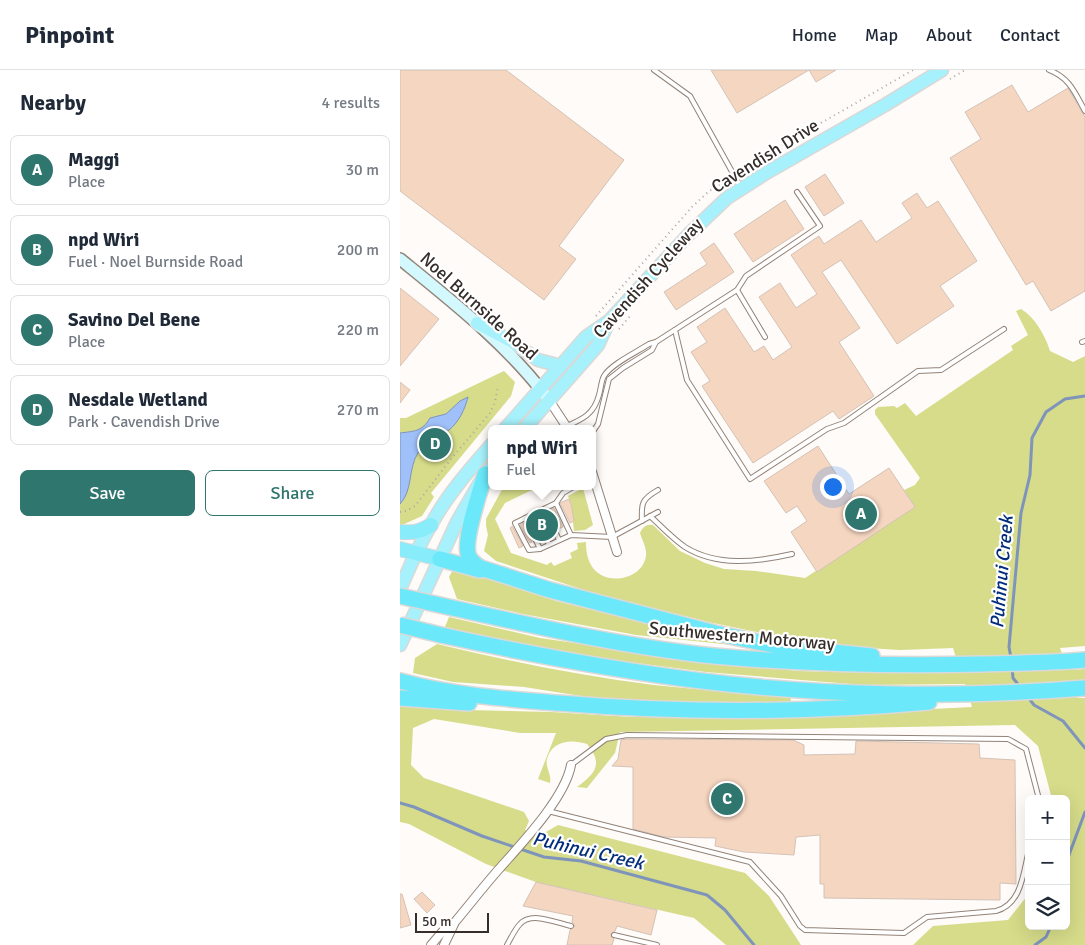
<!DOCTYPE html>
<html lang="en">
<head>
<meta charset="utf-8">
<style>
	body { margin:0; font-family:Signika,sans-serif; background:#f6f6f7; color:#1f2937 }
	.controls { position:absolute; right:15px; bottom:15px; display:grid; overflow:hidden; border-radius:8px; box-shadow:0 5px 20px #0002 }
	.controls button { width:45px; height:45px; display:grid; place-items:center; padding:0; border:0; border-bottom:1px solid #e0e1e3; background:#fff; color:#1f2937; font:25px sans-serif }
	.scale { position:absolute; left:15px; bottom:12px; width:74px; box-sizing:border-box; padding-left:5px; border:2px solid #342d29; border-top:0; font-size:14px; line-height:18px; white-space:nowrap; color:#342d29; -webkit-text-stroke:4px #fff; paint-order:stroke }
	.you { position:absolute; left:432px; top:416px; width:18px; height:18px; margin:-12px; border:4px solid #fff; border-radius:50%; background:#1a73e8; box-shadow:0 0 0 8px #1a73e833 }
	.badge { display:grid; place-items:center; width:32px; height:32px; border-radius:50%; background:#2f766e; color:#fff; font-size:16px; font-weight:700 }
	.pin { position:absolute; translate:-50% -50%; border:2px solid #fff; box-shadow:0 1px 5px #0006 }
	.popup { position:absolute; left:88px; top:355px; width:108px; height:65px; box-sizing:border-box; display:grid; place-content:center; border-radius:8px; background:#fff; filter:drop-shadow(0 1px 4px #0005); font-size:16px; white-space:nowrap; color:#747a83 }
	.popup b { font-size:19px; color:#1f2937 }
	.popup::after { content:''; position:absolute; left:50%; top:100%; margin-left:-10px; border:10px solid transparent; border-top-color:#fff }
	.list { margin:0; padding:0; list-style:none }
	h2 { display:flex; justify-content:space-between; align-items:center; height:65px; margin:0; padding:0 20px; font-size:21px }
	h2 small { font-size:16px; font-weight:400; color:#747a83 }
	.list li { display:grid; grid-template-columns:32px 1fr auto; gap:15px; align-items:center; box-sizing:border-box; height:70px; margin:0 10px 10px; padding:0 10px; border:1px solid #e0e1e3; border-radius:8px }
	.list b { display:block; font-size:19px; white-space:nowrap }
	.list p { margin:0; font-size:16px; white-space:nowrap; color:#747a83 }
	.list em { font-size:16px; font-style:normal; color:#747a83 }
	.actions { display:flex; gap:10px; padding:15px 20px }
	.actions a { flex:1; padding:11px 0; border:1px solid #2f766e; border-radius:8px; text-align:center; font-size:18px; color:#2f766e }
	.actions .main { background:#2f766e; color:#fff }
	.icon { flex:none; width:28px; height:28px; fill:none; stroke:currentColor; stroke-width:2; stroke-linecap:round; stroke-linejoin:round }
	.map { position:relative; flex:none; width:685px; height:875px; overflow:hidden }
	header { display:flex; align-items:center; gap:30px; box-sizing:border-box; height:70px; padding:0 25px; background:#fff; border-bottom:1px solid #e0e1e3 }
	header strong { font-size:24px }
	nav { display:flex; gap:28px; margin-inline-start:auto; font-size:18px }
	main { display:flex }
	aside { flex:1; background:#fff }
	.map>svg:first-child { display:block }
	.green { fill:#d6dc89 }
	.water { fill:#9fc0f9; stroke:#7f94bb }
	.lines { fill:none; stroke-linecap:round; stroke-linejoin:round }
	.stream { stroke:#7f94bb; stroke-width:3 }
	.building { fill:#f5d6c1; stroke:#d4c2b6 }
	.service-casing { stroke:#938378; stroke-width:6 }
	.minor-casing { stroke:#938378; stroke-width:10 }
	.secondary-casing { stroke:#938378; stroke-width:14 }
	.primary-casing { stroke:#dad9d8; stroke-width:15 }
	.trunk-casing { stroke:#dad9d8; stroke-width:16 }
	.motorway-casing { stroke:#dad9d8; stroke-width:18 }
	.path { stroke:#aca7a4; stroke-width:2; stroke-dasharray:1 4; stroke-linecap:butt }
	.service { stroke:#fff; stroke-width:4 }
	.minor { stroke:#fff; stroke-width:8 }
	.secondary { stroke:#d3f8fd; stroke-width:11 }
	.primary { stroke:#a6f1fb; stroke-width:12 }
	.trunk { stroke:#88ecfa; stroke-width:14 }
	.motorway { stroke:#6be8f9; stroke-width:15 }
	.motorway-bridge-casing { stroke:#dad9d8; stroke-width:18; stroke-linecap:butt }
	.motorway-bridge { stroke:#6be8f9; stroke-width:15 }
	.labels { text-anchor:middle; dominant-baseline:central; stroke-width:4.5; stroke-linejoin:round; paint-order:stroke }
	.street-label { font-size:18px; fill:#342d29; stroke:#fff }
	.water-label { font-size:19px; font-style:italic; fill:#022d7c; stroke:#fff }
</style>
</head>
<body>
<header>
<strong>Pinpoint</strong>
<nav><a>Home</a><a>Map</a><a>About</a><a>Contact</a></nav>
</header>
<main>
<aside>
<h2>Nearby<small>4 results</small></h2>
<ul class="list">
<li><span class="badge">A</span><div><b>Maggi</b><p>Place</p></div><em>30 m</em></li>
<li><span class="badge">B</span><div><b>npd Wiri</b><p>Fuel · Noel Burnside Road</p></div><em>200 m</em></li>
<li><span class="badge">C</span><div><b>Savino Del Bene</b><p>Place</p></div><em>220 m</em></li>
<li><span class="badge">D</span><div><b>Nesdale Wetland</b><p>Park · Cavendish Drive</p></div><em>270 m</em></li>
</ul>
<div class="actions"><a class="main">Save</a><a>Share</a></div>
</aside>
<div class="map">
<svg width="685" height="875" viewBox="0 0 685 875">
	<rect width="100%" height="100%" fill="#fefbf8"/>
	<g class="green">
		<path d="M621,239C635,247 646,267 650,281L673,292L685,286V576L660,578L668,600L685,599V610L671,611L678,628H685V875H513L533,856L608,850L627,826L629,818V856H666V729H652L638,676L615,655L220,662L215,683L187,718L177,717C195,704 204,694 187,674C172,669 152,670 147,689C145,697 152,705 150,713L138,709L156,663H120L34,649L13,658L11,695L24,708L124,742L129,751L125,760L139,766L158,755L345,803L369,826L401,875H326L294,848L136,812L86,794L9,754L0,752V637L3,634L67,640L151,642L232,647L433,644L572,637L565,614L463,615L306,602L206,589L119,574L45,557L49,547L140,568L285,589L398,601L479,603H561L553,578L500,580L420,575L313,553L193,523L96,491L84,481L88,465L86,456V449L104,416H140L105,433L95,449L111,483L147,495L151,492L154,496L172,488L170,483L178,479L177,473L186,472C186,480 187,488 191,495C203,517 242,511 246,486C247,478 242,470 240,463C243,457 246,454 253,455L280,481L305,493L324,499L356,501L405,508L515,437L504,420L515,415L520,408L475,344V340L478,337L494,336L497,338L505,333L516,346L613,280L611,276L628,265L616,241Z"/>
		<polygon points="104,301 115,312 111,326 31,423 34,427 22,446 0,456 0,348 6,348"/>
		<polygon points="183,418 193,455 185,460 174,461 171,434 168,426"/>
		<polygon points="54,498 156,531 262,557 370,579 236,565 123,544 57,529 49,507"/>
		<path d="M37,574C109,591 181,606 254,615C300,620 345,623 391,628L390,635L282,634L200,629L124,617L53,612L13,603L15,588Z"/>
	</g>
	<path class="water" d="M68,327C65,339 59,352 49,360C40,368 26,372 18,383C8,398 13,421 0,434V363C14,361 22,362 30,348L46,344L60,331Z"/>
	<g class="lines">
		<g class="stream">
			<polyline points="611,588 609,577 621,443 630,405 632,368 646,342 665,329 685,326"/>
			<polyline points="612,597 613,608 621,618"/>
			<polyline points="628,627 634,635 663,651 685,678"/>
			<polyline points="0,733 14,737 82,766 144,787 181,791 307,825 325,840 354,875"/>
			<polyline points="666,793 685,742"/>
			<polyline points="635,875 646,867 651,856"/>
		</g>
	</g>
	<g class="building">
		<polygon points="0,0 106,0 224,90 159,176 176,189 144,230 0,121"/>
		<polygon points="311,0 436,0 416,12 409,0 337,43"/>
		<polygon points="612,15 628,42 668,18 685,47 685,221 651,241 633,211 626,215 550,88 581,69 565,42"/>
		<polygon points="425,104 444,133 424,146 405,117"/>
		<polygon points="517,123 527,138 538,131 577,191 540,216 554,236 497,274 441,190 422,202 460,258 439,272 474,326 439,349 433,341 353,393 302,316 310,311 291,282 307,272 297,257 325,238 354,282 364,276 373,290 392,277 359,227 380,213 396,238 417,224 391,185 419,166 424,174 461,150 476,172 512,148 502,133"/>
		<polygon points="385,130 404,159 353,192 334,164"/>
		<polygon points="314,173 334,202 276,240 264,222 307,194 300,183"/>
		<polygon points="0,218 39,249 0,296"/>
		<polygon points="0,312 10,320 0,333"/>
		<polygon points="418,376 449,424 489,398 515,437 417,502 391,462 407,451 397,436 386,443 364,411"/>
		<polygon points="169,429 171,434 174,451 170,453 160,433"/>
		<polygon points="154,438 163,457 158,459 150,440"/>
		<polygon points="143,444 151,462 148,464 139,446"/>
		<polygon points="132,449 141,467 139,468 130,450"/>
		<polygon points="123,453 132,472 130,473 120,455"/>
		<polygon points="112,456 123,476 119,478 110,458"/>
		<polygon points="227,669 393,670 404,675 404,685 455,684 456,671 579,674 580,688 615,690 616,814 600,813 600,830 424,828 424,814 420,814 420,765 396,767 394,785 344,782 315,776 316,768 264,767 233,759 233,697 212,696 218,689 221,670"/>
		<polygon points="136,812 257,840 251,865 217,856 215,861 211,864 211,867 214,869 212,875 167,875 170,860 175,856 172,852 173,846 123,836"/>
		<polygon points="22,822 35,835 27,843 14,829"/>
		<polygon points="0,824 2,824 11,855 0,858"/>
	</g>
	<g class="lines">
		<g class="service-casing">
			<g id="service">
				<polyline points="254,0 290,26 340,116"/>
				<path d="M649,0C670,8 675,23 685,41"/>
				<polyline points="337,220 365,267"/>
				<polyline points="275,260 287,310 350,409 427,359 444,353 518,301 541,300 604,259"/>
				<polyline points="682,272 685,271"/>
				<path d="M167,356C183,349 194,344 199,325C201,319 201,311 204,306C211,294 237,282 249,274L256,272L337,220L346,206L420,156L397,122"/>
				<polyline points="192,363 198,354 209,309 223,298 252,280 256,272"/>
				<polyline points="175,416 163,423 156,433 115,453 129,480 140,479 171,465 212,467 258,442"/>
				<polyline points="156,433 171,465"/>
				<polyline points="145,439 159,470"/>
				<polyline points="134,444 149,474"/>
				<path d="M250,446C261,456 273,469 285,477C317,497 357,492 392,484"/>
				<polyline points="125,448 140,479"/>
				<path d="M242,451C241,433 242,429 258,420"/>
				<polyline points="171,695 206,669 227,665 608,669 626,679 639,729"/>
				<path d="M148,741L350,792L381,826L400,856L405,860L504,863L527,847L596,841C622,834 623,803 629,780"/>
				<polyline points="214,865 257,875"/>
				<path d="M107,875C111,868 115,859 120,854C132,841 156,853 171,856"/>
			</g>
		</g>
		<g class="minor-casing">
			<g id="minor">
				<polyline points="149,330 168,359"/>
				<polyline points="192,402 217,482"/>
				<path d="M31,875L43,861L55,852C70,834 84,816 99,799C122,773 165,728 171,695"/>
				<polyline points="44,875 54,854"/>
			</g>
		</g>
		<g class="secondary-casing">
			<path id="secondary" d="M0,189C53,232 108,275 149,330"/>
		</g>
		<g class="primary-casing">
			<g id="primary">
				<polyline points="77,253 113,272 138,290 161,296"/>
				<polyline points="105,359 186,267 209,251 289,164 327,128 366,103 485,35 542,0"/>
				<polyline points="124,359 198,275 209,251"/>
				<path d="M0,519C10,497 19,474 32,453C48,424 70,399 92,374"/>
				<polyline points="0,575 57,452 79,414 92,396"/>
			</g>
		</g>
		<g class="trunk-casing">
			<g id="trunk">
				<path d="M0,462C13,463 20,462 31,455"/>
				<polyline points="0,479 40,489"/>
			</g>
		</g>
		<g class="motorway-casing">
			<g id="motorway">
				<path d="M85,404C80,422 62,472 69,487C72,492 76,495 81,498L150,520L315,563L382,577L472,586"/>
				<polyline points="40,489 80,500"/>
				<path d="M53,538C139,557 226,577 314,586C403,594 493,596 583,594C617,593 651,593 685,590"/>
				<path d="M41,565C128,584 214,600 302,611C425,626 562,628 685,618"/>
				<path d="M0,611C51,625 105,629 158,633C279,643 407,643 529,632"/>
				<polyline points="0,628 69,633"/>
			</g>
		</g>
		<g class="path">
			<polyline points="550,9 565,0"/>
			<polyline points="339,101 381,76 513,0"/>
			<polyline points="196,246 292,137 308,122 329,108"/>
			<polyline points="219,259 232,244"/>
			<polyline points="0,442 6,441 15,436 51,389 90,343 95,332 98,316"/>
		</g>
		<use href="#service" class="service"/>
		<use href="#minor" class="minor"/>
		<use href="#secondary" class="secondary"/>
		<use href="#primary" class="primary"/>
		<use href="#trunk" class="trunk"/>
		<use href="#motorway" class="motorway"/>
		<g class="motorway-bridge-casing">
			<g id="motorway-bridge">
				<polyline points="0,526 53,538"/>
				<polyline points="0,555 41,565"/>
			</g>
		</g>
		<use href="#motorway-bridge" class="motorway-bridge"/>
	</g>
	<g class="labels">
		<g class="street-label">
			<text transform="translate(365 86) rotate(-32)">Cavendish Drive</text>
			<text transform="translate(248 208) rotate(-48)">Cavendish Cycleway</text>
			<text transform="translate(79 236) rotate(42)">Noel Burnside Road</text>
			<text transform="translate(342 566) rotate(5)">Southwestern Motorway</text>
		</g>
		<g class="water-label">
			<text transform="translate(602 502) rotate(-85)">Puhinui Creek</text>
			<text transform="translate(188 781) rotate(13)">Puhinui Creek</text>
		</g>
	</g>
</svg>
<div class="controls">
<button>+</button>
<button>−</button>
<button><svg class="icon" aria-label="layers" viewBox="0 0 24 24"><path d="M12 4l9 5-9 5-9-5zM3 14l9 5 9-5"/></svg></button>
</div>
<div class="scale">50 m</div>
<div class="you"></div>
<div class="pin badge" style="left:461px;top:444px">A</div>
<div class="pin badge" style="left:142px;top:455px">B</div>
<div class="popup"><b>npd Wiri</b>Fuel</div>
<div class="pin badge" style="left:327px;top:729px">C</div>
<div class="pin badge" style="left:35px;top:374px">D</div>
</div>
</main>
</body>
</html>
